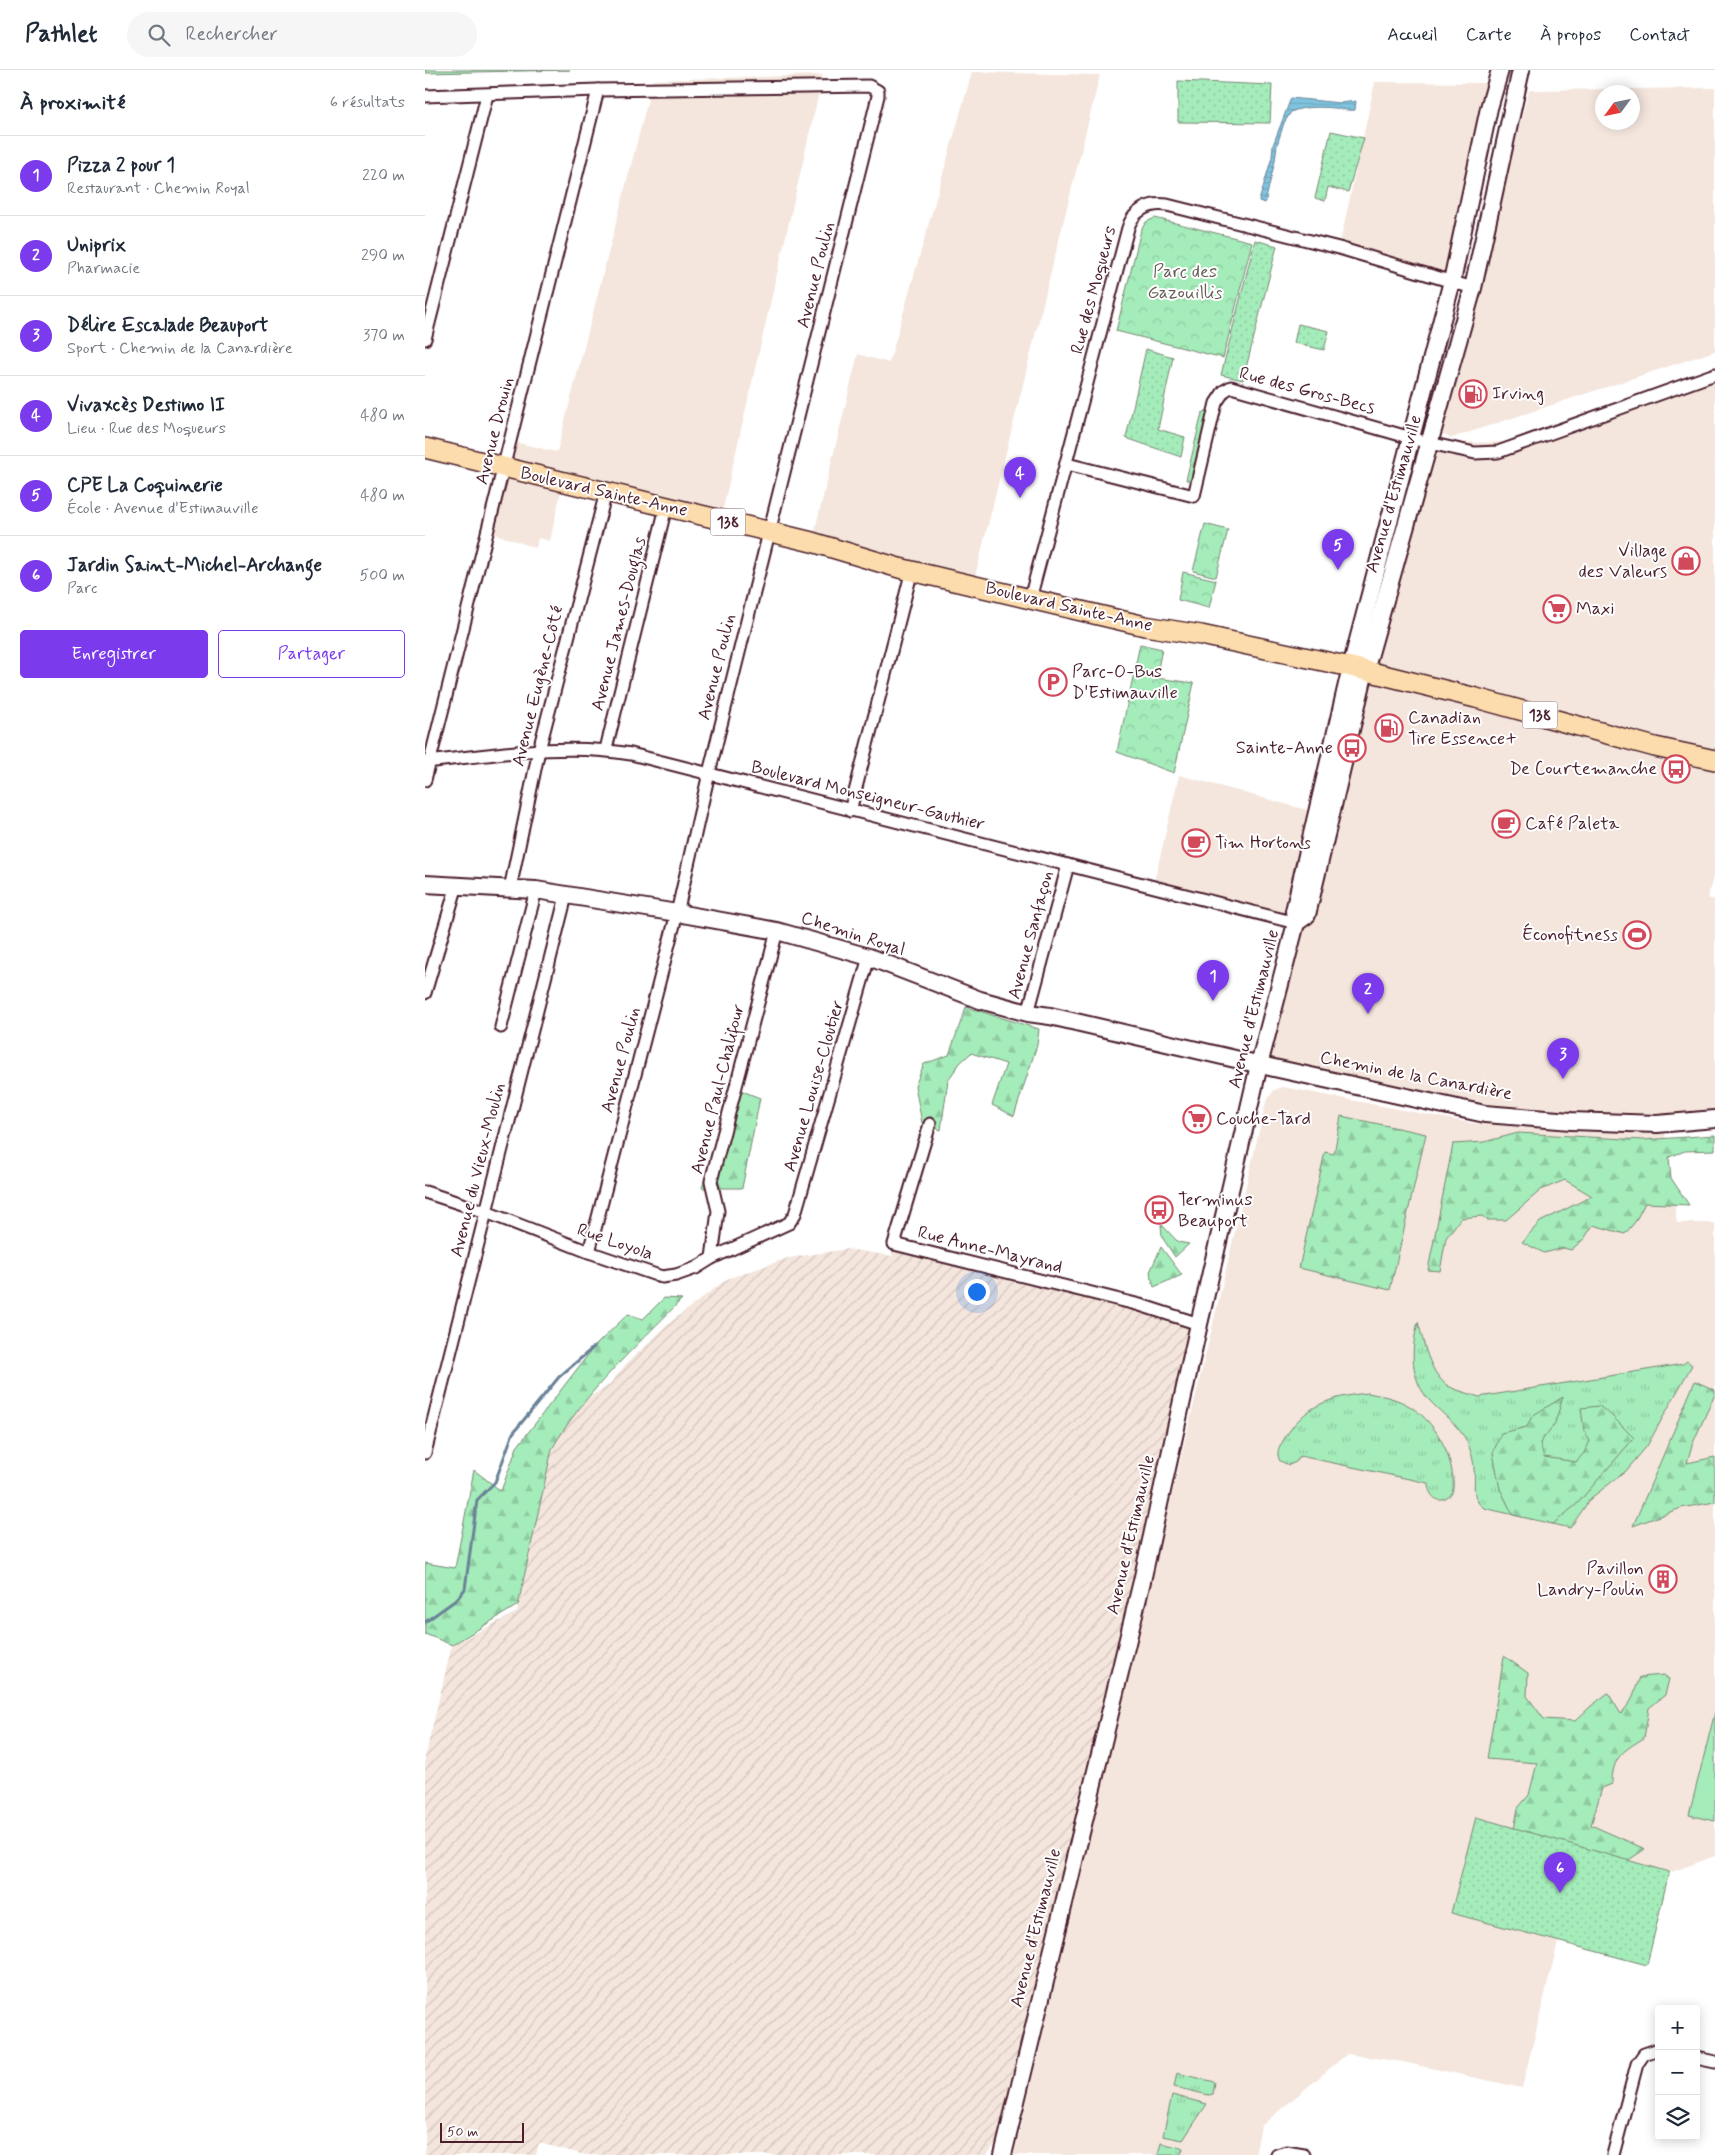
<!DOCTYPE html>
<html lang="fr">
<head>
<meta charset="utf-8">
<style>
	body { margin:0; font-family:Mynerve,sans-serif; background:#f6f6f7; color:#1f2937 }
	.controls { position:absolute; right:15px; bottom:15px; display:grid; overflow:hidden; border-radius:5px; box-shadow:0 2px 12px #0003 }
	.controls button { width:45px; height:45px; display:grid; place-items:center; padding:0; border:0; border-bottom:1px solid #e0e1e3; background:#fff; color:#1f2937; font:25px sans-serif }
	.compass { position:absolute; left:1170px; top:15px; width:45px; height:45px; border-radius:50%; background:#fff; box-shadow:0 2px 12px #0003; rotate:237deg }
	.scale { position:absolute; left:15px; bottom:12px; width:84px; box-sizing:border-box; padding-left:5px; border:2px solid #4a1f2b; border-top:0; font-size:14px; line-height:18px; white-space:nowrap; color:#4a1f2b; -webkit-text-stroke:4px #fff; paint-order:stroke }
	.you { position:absolute; left:551px; top:1221px; width:18px; height:18px; margin:-12px; border:4px solid #fff; border-radius:50%; background:#1a73e8; box-shadow:0 0 0 8px #1a73e833 }
	.badge { display:grid; place-items:center; width:32px; height:32px; border-radius:50%; background:#7c3aed; color:#fff; font-size:16px; font-weight:700 }
	.pin { position:absolute; translate:-50% -41px; filter:drop-shadow(0 1px 2px #0008) }
	.pin::after { content:''; position:absolute; top:26px; width:18px; height:15px; background:inherit; clip-path:polygon(0 0,100% 0,50% 100%) }
	.list { margin:0; padding:0; list-style:none }
	h2 { display:flex; justify-content:space-between; align-items:center; height:65px; margin:0; padding:0 20px; font-size:21px }
	h2 small { font-size:16px; font-weight:400; color:#747a83 }
	.list li { display:grid; grid-template-columns:32px 1fr auto; gap:15px; align-items:center; box-sizing:border-box; height:80px; padding:0 20px; border-top:1px solid #e0e1e3 }
	.list b { display:block; font-size:19px; white-space:nowrap }
	.list p { margin:0; font-size:16px; white-space:nowrap; color:#747a83 }
	.list em { font-size:16px; font-style:normal; color:#747a83 }
	.actions { display:flex; gap:10px; padding:15px 20px }
	.actions a { flex:1; padding:11px 0; border:1px solid #7c3aed; border-radius:5px; text-align:center; font-size:18px; color:#7c3aed }
	.actions .main { background:#7c3aed; color:#fff }
	.icon { flex:none; width:28px; height:28px; fill:none; stroke:currentColor; stroke-width:2; stroke-linecap:round; stroke-linejoin:round }
	.map { position:relative; flex:none; width:1290px; height:2085px; overflow:hidden }
	header { display:flex; align-items:center; gap:30px; box-sizing:border-box; height:70px; padding:0 25px; background:#fff; border-bottom:1px solid #e0e1e3 }
	header strong { font-size:24px }
	nav { display:flex; gap:28px; margin-inline-start:auto; font-size:18px }
	.search { width:350px; height:45px; background:#f6f6f7; display:flex; align-items:center; gap:12px; box-sizing:border-box; padding:0 18px; border-radius:28px; color:#747a83; font-size:19px }
	main { display:flex }
	aside { flex:1; background:#fff }
	.map>svg:first-child { display:block }
	.built { fill:#f4e6dd; fill-rule:evenodd }
	.industrial { fill:url(#industrial-furrows) }
	.grass { fill:url(#grass-tufts); stroke:#778672 }
	.forest { fill:url(#forest-firs); stroke:#778672 }
	.park { fill:url(#park-crowns); stroke:#778672 }
	.garden { fill:url(#garden-dots); stroke:#778672 }
	.pitch { fill:#a4ecba; stroke:#778672 }
	.water { fill:url(#water-rules); stroke:#6a8297 }
	.lines { fill:none; stroke-linecap:round; stroke-linejoin:round }
	.stream { stroke:#6a8297; stroke-width:3 }
	.street-casing { stroke:#4a1f2b; stroke-width:15 }
	.secondary-casing { stroke:#4a1f2b; stroke-width:20 }
	.primary-casing { stroke:#4a1f2b; stroke-width:22 }
	.street { stroke:#fff; stroke-width:11 }
	.secondary { stroke:#fff; stroke-width:16 }
	.primary { stroke:#fcdcac; stroke-width:19 }
	.labels { text-anchor:middle; dominant-baseline:central; stroke-width:4; stroke-linejoin:round; paint-order:stroke }
	.shield { fill:#fff; stroke:#80626b; stroke-width:1 }
	.shield-label { font-size:16px; font-weight:bold; fill:#4a1f2b }
	.park-label { font-size:18px; fill:#655c56; stroke:#fff }
	.street-label { font-size:18px; fill:#4a1f2b; stroke:#fff }
	.poi-label { font-size:18px; fill:#4a1f2b; stroke:#fff; text-anchor:start }
</style>
</head>
<body>
<header>
<strong>Pathlet</strong>
<div class="search"><svg class="icon" aria-label="search" viewBox="0 0 24 24"><circle cx="10" cy="10" r="6"/><path d="M15 15l6 6"/></svg>Rechercher</div>
<nav><a>Accueil</a><a>Carte</a><a>À propos</a><a>Contact</a></nav>
</header>
<main>
<aside>
<h2>À proximité<small>6 résultats</small></h2>
<ul class="list">
<li><span class="badge">1</span><div><b>Pizza 2 pour 1</b><p>Restaurant · Chemin Royal</p></div><em>220 m</em></li>
<li><span class="badge">2</span><div><b>Uniprix</b><p>Pharmacie</p></div><em>290 m</em></li>
<li><span class="badge">3</span><div><b>Délire Escalade Beauport</b><p>Sport · Chemin de la Canardière</p></div><em>370 m</em></li>
<li><span class="badge">4</span><div><b>Vivaxcès Destimo II</b><p>Lieu · Rue des Moqueurs</p></div><em>480 m</em></li>
<li><span class="badge">5</span><div><b>CPE La Coquinerie</b><p>École · Avenue d'Estimauville</p></div><em>480 m</em></li>
<li><span class="badge">6</span><div><b>Jardin Saint-Michel-Archange</b><p>Parc</p></div><em>500 m</em></li>
</ul>
<div class="actions"><a class="main">Enregistrer</a><a>Partager</a></div>
</aside>
<div class="map">
<svg width="1290" height="2085" viewBox="0 0 1290 2085">
	<defs>
		<pattern id="industrial-furrows" width="10" height="10" patternUnits="userSpaceOnUse" patternTransform="scale(1.25)"><rect width="10" height="10" fill="#f4e6dd"/><path d="M-1 1l2-2M0 10L10 0M9 11l2-2" fill="none" stroke="#d3c5be"/></pattern>
		<pattern id="grass-tufts" width="24" height="20" patternUnits="userSpaceOnUse" patternTransform="scale(1.25)"><rect width="24" height="20" fill="#a4ecba"/><path d="M3 7l-1-3M5 7V3M7 7l1-3M15 17l-1-3M17 17v-4M19 17l1-3" fill="none" stroke="#8fcaa0"/></pattern>
		<pattern id="forest-firs" width="22" height="20" patternUnits="userSpaceOnUse" patternTransform="scale(1.25)"><rect width="22" height="20" fill="#a4ecba"/><path d="M5 1l3.5 6h-7zM16 11l3.5 6h-7z" fill="#8fcaa0"/></pattern>
		<pattern id="park-crowns" width="20" height="18" patternUnits="userSpaceOnUse" patternTransform="scale(1.25)"><rect width="20" height="18" fill="#a4ecba"/><path d="M2 6a3 3 0 1 1 6 0M12 15a3 3 0 1 1 6 0" fill="none" stroke="#8fcaa0"/></pattern>
		<pattern id="garden-dots" width="8" height="8" patternUnits="userSpaceOnUse" patternTransform="scale(1.25)"><rect width="8" height="8" fill="#a4ecba"/><path d="M2 2h.1M6 6h.1" fill="none" stroke="#8fcaa0" stroke-width="1.8" stroke-linecap="round"/></pattern>
		<pattern id="water-rules" width="6" height="5" patternUnits="userSpaceOnUse" patternTransform="scale(1.25)"><rect width="6" height="5" fill="#7fc4df"/><path d="M0 2.5h6" fill="none" stroke="#6fa8c0"/></pattern>
	</defs>
	<rect width="100%" height="100%" fill="#fff"/>
	<filter id="ink" filterUnits="userSpaceOnUse"><feTurbulence type="fractalNoise" baseFrequency=".02" numOctaves="2"/><feDisplacementMap in="SourceGraphic" scale="10" xChannelSelector="R" yChannelSelector="G"/><feConvolveMatrix kernelMatrix="1 2 1 2 8 2 1 2 1" color-interpolation-filters="sRGB"/></filter>
	<g filter="url(#ink)">
		<g class="built">
			<polygon points="547,2 675,5 548,515 387,472 433,284 464,293"/>
			<polygon points="398,5 298,438 292,449 138,412 125,471 113,468 111,478 62,461 85,371 132,382 228,10"/>
			<polygon points="950,12 1064,13 1027,211 914,178"/>
			<path d="M1290,18V281L1027,368L1014,362L1104,20ZM1178,22H1208V52H1178Z"/>
			<polygon points="1290,304 1290,798 1283,828 1290,830 1290,1049 1060,1044 834,995 871,853 728,817 754,705 893,743 987,368 1004,373 1099,372"/>
			<polygon points="858,1017 1046,1053 1158,1062 1240,1063 1252,1153 1290,1153 1290,1786 1244,1803 1222,1895 1133,1872 1097,2018 978,1992 922,1984 836,2056 830,2085 589,2085 841,1032 849,1020"/>
		</g>
		<polygon class="industrial" points="469,1174 774,1254 584,2056 562,2085 160,2085 114,2073 111,2085 0,2085 0,1687 27,1575 92,1542 127,1379 136,1362 160,1330 184,1315 201,1294 247,1251 302,1209 363,1188 422,1179 467,1186"/>
		<g class="grass">
			<polygon points="783,340 767,410 761,410 777,343"/>
			<path d="M993,1252C999,1272 1004,1303 1023,1316C1032,1321 1044,1323 1054,1327L1258,1294L1262,1291L1267,1295L1222,1376L1201,1401L1166,1428L1145,1458L1059,1438C1045,1428 1051,1415 1049,1400C1049,1391 1046,1382 1043,1374C1035,1356 1018,1345 1005,1331C984,1309 986,1279 993,1252Z"/>
			<path d="M943,1323C952,1325 961,1326 969,1329C1003,1340 1024,1374 1028,1408C1028,1415 1030,1424 1022,1428C1011,1435 1003,1423 1003,1413L875,1386L871,1392L864,1395L855,1391C850,1382 855,1377 859,1369C880,1335 904,1327 943,1323Z"/>
			<polygon points="752,2003 790,2012 788,2024 784,2025 749,2017"/>
			<polygon points="747,2025 782,2034 758,2070 738,2066"/>
			<polygon points="736,2073 757,2078 758,2080 755,2085 733,2085"/>
		</g>
		<g class="forest">
			<polygon points="0,0 145,0 0,3"/>
			<polygon points="541,937 614,959 612,975 589,1046 567,1035 581,994 546,983 535,993 523,1010 516,1060 497,1053 490,1016 499,994 524,985"/>
			<polygon points="307,1017 335,1028 317,1118 277,1118"/>
			<polygon points="916,1046 1001,1064 965,1220 874,1198 900,1082 909,1084"/>
			<polygon points="1093,1063 1218,1070 1290,1065 1290,1080 1260,1081 1244,1087 1246,1108 1264,1135 1220,1133 1210,1152 1200,1164 1168,1155 1159,1169 1146,1180 1139,1178 1119,1183 1097,1172 1115,1152 1167,1126 1140,1110 1116,1120 1081,1150 1062,1150 1057,1146 1036,1148 1021,1168 1015,1201 1003,1200 1028,1074 1059,1072"/>
			<polygon points="736,1154 753,1172 764,1174 750,1187 737,1167"/>
			<polygon points="736,1177 757,1205 729,1217 725,1202"/>
			<path d="M239,1228L257,1229C212,1276 159,1322 127,1379L93,1535L27,1575L0,1564V1493L30,1498L49,1400L76,1421L92,1377L169,1277L203,1244L218,1249Z"/>
			<polygon points="1270,1311 1290,1320 1290,1324 1267,1375 1262,1393 1290,1387 1290,1432 1256,1438 1208,1456"/>
			<polygon points="1138,1327 1130,1353 1115,1373 1119,1387 1151,1392 1159,1383 1165,1371 1159,1361 1156,1338 1174,1336 1186,1345 1209,1368 1152,1434 1128,1454 1088,1445 1075,1419 1068,1383 1076,1363 1102,1357 1107,1346"/>
			<path d="M1079,1586L1103,1603L1102,1626L1119,1649L1150,1651L1166,1636L1183,1623L1196,1644L1206,1631L1215,1607L1239,1605L1244,1609L1240,1625L1224,1638L1219,1668C1198,1681 1187,1687 1187,1714L1177,1718L1166,1755L1220,1779L1176,1809L1087,1771L1093,1738L1104,1725L1112,1693L1062,1689Z"/>
		</g>
		<g class="park">
			<polygon points="730,148 827,172 798,288 691,261 716,160 721,152"/>
			<polygon points="780,454 803,460 791,507 768,501"/>
			<polygon points="758,502 791,510 784,538 753,530"/>
			<polygon points="715,574 737,579 731,608 769,613 749,703 692,682"/>
		</g>
		<g class="garden">
			<polygon points="753,11 847,15 845,53 753,52"/>
			<polygon points="906,61 939,68 923,122 903,117 900,131 890,128"/>
			<polygon points="830,170 852,176 818,310 796,305"/>
			<polygon points="873,254 904,261 899,280 869,273"/>
			<polygon points="721,279 748,287 733,359 760,367 756,387 701,368"/>
			<polygon points="1051,1747 1244,1802 1222,1895 1026,1843"/>
		</g>
		<polygon class="pitch" points="1290,1642 1290,1751 1264,1745"/>
		<path class="water" d="M866,28L915,33L931,31L930,40C923,41 917,39 910,38C897,37 878,36 866,42L859,53L852,75L850,91L840,133L834,131L847,87L848,75Z"/>
		<g class="lines">
			<polyline class="stream" points="0,1552 31,1530 40,1519 52,1430 70,1412 88,1363 134,1307 169,1277"/>
			<g class="street-casing">
				<g id="street">
					<polyline points="0,26 173,20 444,16 453,21 453,26 284,703 252,843 164,1182"/>
					<polyline points="0,269 62,25"/>
					<polyline points="642,394 769,426 791,333 799,321 806,317 1004,373 1050,383 1073,382 1290,304"/>
					<path d="M605,529L703,158C708,141 724,132 742,135L914,178L1048,218"/>
					<polyline points="181,679 241,437"/>
					<path d="M0,692C68,685 138,672 206,684L871,853"/>
					<polyline points="0,710 173,20"/>
					<polyline points="425,741 487,500"/>
					<polyline points="85,819 114,680 181,422"/>
					<polyline points="0,923 32,815"/>
					<polyline points="603,943 643,795"/>
					<polyline points="76,957 111,820"/>
					<polyline points="505,1054 469,1174 715,1235 774,1254"/>
					<polyline points="0,1122 61,1142 164,1182 237,1207 251,1205 271,1198 287,1188 364,1153 370,1144 444,887"/>
					<polyline points="287,1188 293,1141 286,1111 352,861"/>
					<polyline points="0,1383 141,826"/>
					<polyline points="1271,1988 1290,1992"/>
					<polyline points="852,2085 861,2082 879,2085"/>
					<polyline points="1188,2085 1212,1994 1219,1984 1234,1979"/>
				</g>
			</g>
			<g class="secondary-casing">
				<g id="secondary">
					<polyline points="0,814 111,820 252,843 352,861 444,887 555,930 603,943 625,946 849,998 1060,1044 1146,1051 1232,1054 1290,1049"/>
					<polyline points="871,853 882,845 940,601 1048,218 1096,0"/>
					<polyline points="578,2085 717,1511 774,1254 834,995 871,853 869,841 926,597 1027,211 1064,38 1075,0"/>
				</g>
			</g>
			<g class="primary-casing">
				<polyline id="primary" points="0,378 387,472 474,498 720,556 776,565 926,597 1051,628 1230,677 1290,690"/>
			</g>
			<use href="#street" class="street"/>
			<use href="#secondary" class="secondary"/>
			<use href="#primary" class="primary"/>
		</g>
	</g>
	<defs>
		<g id="fuel-ring" transform="scale(1.4375)"><circle r="9.5" fill="#fff" stroke="#d1495b" stroke-width="1.5"/><path d="M-5.5-6h7V0h2V4h1.3V-2.5L3-4.5l.8-.8L6-3V5H2.5V1h-1V6h-7ZM-4.2-4.7v3.2H.2V-4.7Z" fill="#d1495b"/></g>
		<g id="shop-ring" transform="scale(1.4375)"><circle r="9.5" fill="#fff" stroke="#d1495b" stroke-width="1.5"/><path d="M-5-2.5h2.3a2.7 3.5 0 0 1 5.4 0H5L5.5 6h-11ZM-1.5-2.5h3a1.5 2.3 0 0 0-3 0Z" fill="#d1495b"/></g>
		<g id="supermarket-ring" transform="scale(1.4375)"><circle r="9.5" fill="#fff" stroke="#d1495b" stroke-width="1.5"/><path d="M-6-5.5h2.5l.6 2H6L4.5 2H-2.5L-4.4-4H-6ZM-1.5 3.2a1.3 1.3 0 1 0 .1 0ZM3 3.2a1.3 1.3 0 1 0 .1 0Z" fill="#d1495b"/></g>
		<g id="parking-ring" transform="scale(1.4375)"><circle r="9.5" fill="#fff" stroke="#d1495b" stroke-width="1.5"/><path d="M-3.5-5.5H1a3.5 3.5 0 0 1 0 7H-1V5.5H-3.5ZM-1-3.4V-.6H.8a1.4 1.4 0 0 0 0-2.8Z" fill="#d1495b"/></g>
		<g id="bus-ring" transform="scale(1.4375)"><circle r="9.5" fill="#fff" stroke="#d1495b" stroke-width="1.5"/><path d="M-5-6H5V4H4V6H2V4H-2V6H-4V4H-5ZM-3.5-4V0h7V-4ZM-3.5 1.2v1.5H-2V1.2ZM2 1.2v1.5H3.5V1.2Z" fill="#d1495b"/></g>
		<g id="cafe-ring" transform="scale(1.4375)"><circle r="9.5" fill="#fff" stroke="#d1495b" stroke-width="1.5"/><path d="M-5.5-4.5H6V0H3Q3 3.5 0 3.5H-2.5Q-5.5 3.5-5.5 0ZM3-3.2v2h1.7v-2ZM-6 4.5H4V6H-6Z" fill="#d1495b"/></g>
		<g id="stadium-ring" transform="scale(1.4375)"><circle r="9.5" fill="#fff" stroke="#d1495b" stroke-width="1.5"/><path d="M0-5a6.5 5 0 1 0 0 10a6.5 5 0 1 0 0-10ZM-3.5-1.8h7v3.6h-7Z" fill="#d1495b"/></g>
		<g id="building-ring" transform="scale(1.4375)"><circle r="9.5" fill="#fff" stroke="#d1495b" stroke-width="1.5"/><path d="M-4-6H4V6H1V3H-1V6H-4ZM-2.5-4.3h1.7v1.8h-1.7ZM.8-4.3h1.7v1.8H.8ZM-2.5-1h1.7V.8h-1.7ZM.8-1h1.7V.8H.8Z" fill="#d1495b"/></g>
	</defs>
	<g fill-rule="evenodd">
		<use href="#fuel-ring" x="1048" y="324"/>
		<use href="#shop-ring" x="1261" y="491"/>
		<use href="#supermarket-ring" x="1132" y="539"/>
		<use href="#parking-ring" x="628" y="612"/>
		<use href="#fuel-ring" x="964" y="658"/>
		<use href="#bus-ring" x="927" y="678"/>
		<use href="#bus-ring" x="1251" y="699"/>
		<use href="#cafe-ring" x="1081" y="754"/>
		<use href="#cafe-ring" x="771" y="773"/>
		<use href="#stadium-ring" x="1212" y="865"/>
		<use href="#supermarket-ring" x="772" y="1049"/>
		<use href="#bus-ring" x="734" y="1140"/>
		<use href="#building-ring" x="1238" y="1509"/>
	</g>
	<g class="labels">
		<g class="shield">
			<rect x="285.5" y="438.5" width="35" height="27" rx="4"/>
			<rect x="1097.5" y="631.5" width="35" height="27" rx="4"/>
		</g>
		<g class="shield-label">
			<text x="303" y="452">138</text>
			<text x="1115" y="645">138</text>
		</g>
		<g class="park-label">
			<text x="760" y="202">Parc des<tspan x="760" dy="21">Gazouillis</tspan></text>
		</g>
		<g class="street-label">
			<text transform="translate(391 205) rotate(-76)">Avenue Poulin</text>
			<text transform="translate(669 220) rotate(-75)">Rue des Moqueurs</text>
			<text transform="translate(882 321) rotate(15)">Rue des Gros-Becs</text>
			<text transform="translate(70 361) rotate(-76)">Avenue Drouin</text>
			<text transform="translate(179 422) rotate(13)">Boulevard Sainte-Anne</text>
			<text transform="translate(969 424) rotate(-74)">Avenue d'Estimauville</text>
			<text transform="translate(644 537) rotate(13)">Boulevard Sainte-Anne</text>
			<text transform="translate(194 554) rotate(-76)">Avenue James-Douglas</text>
			<text transform="translate(292 597) rotate(-76)">Avenue Poulin</text>
			<text transform="translate(113 616) rotate(-76)">Avenue Eugène-Côté</text>
			<text transform="translate(443 726) rotate(14)">Boulevard Monseigneur-Gauthier</text>
			<text transform="translate(428 864) rotate(18)">Chemin Royal</text>
			<text transform="translate(606 865) rotate(-75)">Avenue Sanfaçon</text>
			<text transform="translate(829 939) rotate(-76)">Avenue d'Estimauville</text>
			<text transform="translate(196 990) rotate(-75)">Avenue Poulin</text>
			<text transform="translate(991 1006) rotate(11)">Chemin de la Canardière</text>
			<text transform="translate(389 1016) rotate(-74)">Avenue Louise-Cloutier</text>
			<text transform="translate(293 1019) rotate(-76)">Avenue Paul-Chalifour</text>
			<text transform="translate(53 1100) rotate(-76)">Avenue du Vieux-Moulin</text>
			<text transform="translate(190 1172) rotate(19)">Rue Loyola</text>
			<text transform="translate(565 1180) rotate(14)">Rue Anne-Mayrand</text>
			<text transform="translate(706 1465) rotate(-77)">Avenue d'Estimauville</text>
			<text transform="translate(611 1858) rotate(-76)">Avenue d'Estimauville</text>
		</g>
		<g class="poi-label">
			<text x="1067" y="324">Irving</text>
			<text x="1242" y="481" text-anchor="end">Village<tspan x="1242" dy="21">des Valeurs</tspan></text>
			<text x="1151" y="539">Maxi</text>
			<text x="647" y="602">Parc-O-Bus<tspan x="647" dy="21">D'Estimauville</tspan></text>
			<text x="983" y="648">Canadian<tspan x="983" dy="21">Tire Essence+</tspan></text>
			<text x="908" y="678" text-anchor="end">Sainte-Anne</text>
			<text x="1232" y="699" text-anchor="end">De Courtemanche</text>
			<text x="1100" y="754">Café Paleta</text>
			<text x="790" y="773">Tim Hortons</text>
			<text x="1193" y="865" text-anchor="end">Éconofitness</text>
			<text x="791" y="1049">Couche-Tard</text>
			<text x="753" y="1130">Terminus<tspan x="753" dy="21">Beauport</tspan></text>
			<text x="1219" y="1499" text-anchor="end">Pavillon<tspan x="1219" dy="21">Landry-Poulin</tspan></text>
		</g>
	</g>
</svg>
<div class="controls">
<button>+</button>
<button>−</button>
<button><svg class="icon" aria-label="layers" viewBox="0 0 24 24"><path d="M12 4l9 5-9 5-9-5zM3 14l9 5 9-5"/></svg></button>
</div>
<svg class="compass" viewBox="-18 -18 36 36"><path d="M0-13l5 13h-10z" fill="#e53935"/><path d="M0 13l5-13h-10z" fill="#747a83"/></svg>
<div class="scale">50 m</div>
<div class="you"></div>
<div class="pin badge" style="left:788px;top:931px">1</div>
<div class="pin badge" style="left:943px;top:944px">2</div>
<div class="pin badge" style="left:1138px;top:1009px">3</div>
<div class="pin badge" style="left:595px;top:428px">4</div>
<div class="pin badge" style="left:913px;top:500px">5</div>
<div class="pin badge" style="left:1135px;top:1823px">6</div>
</div>
</main>
</body>
</html>
